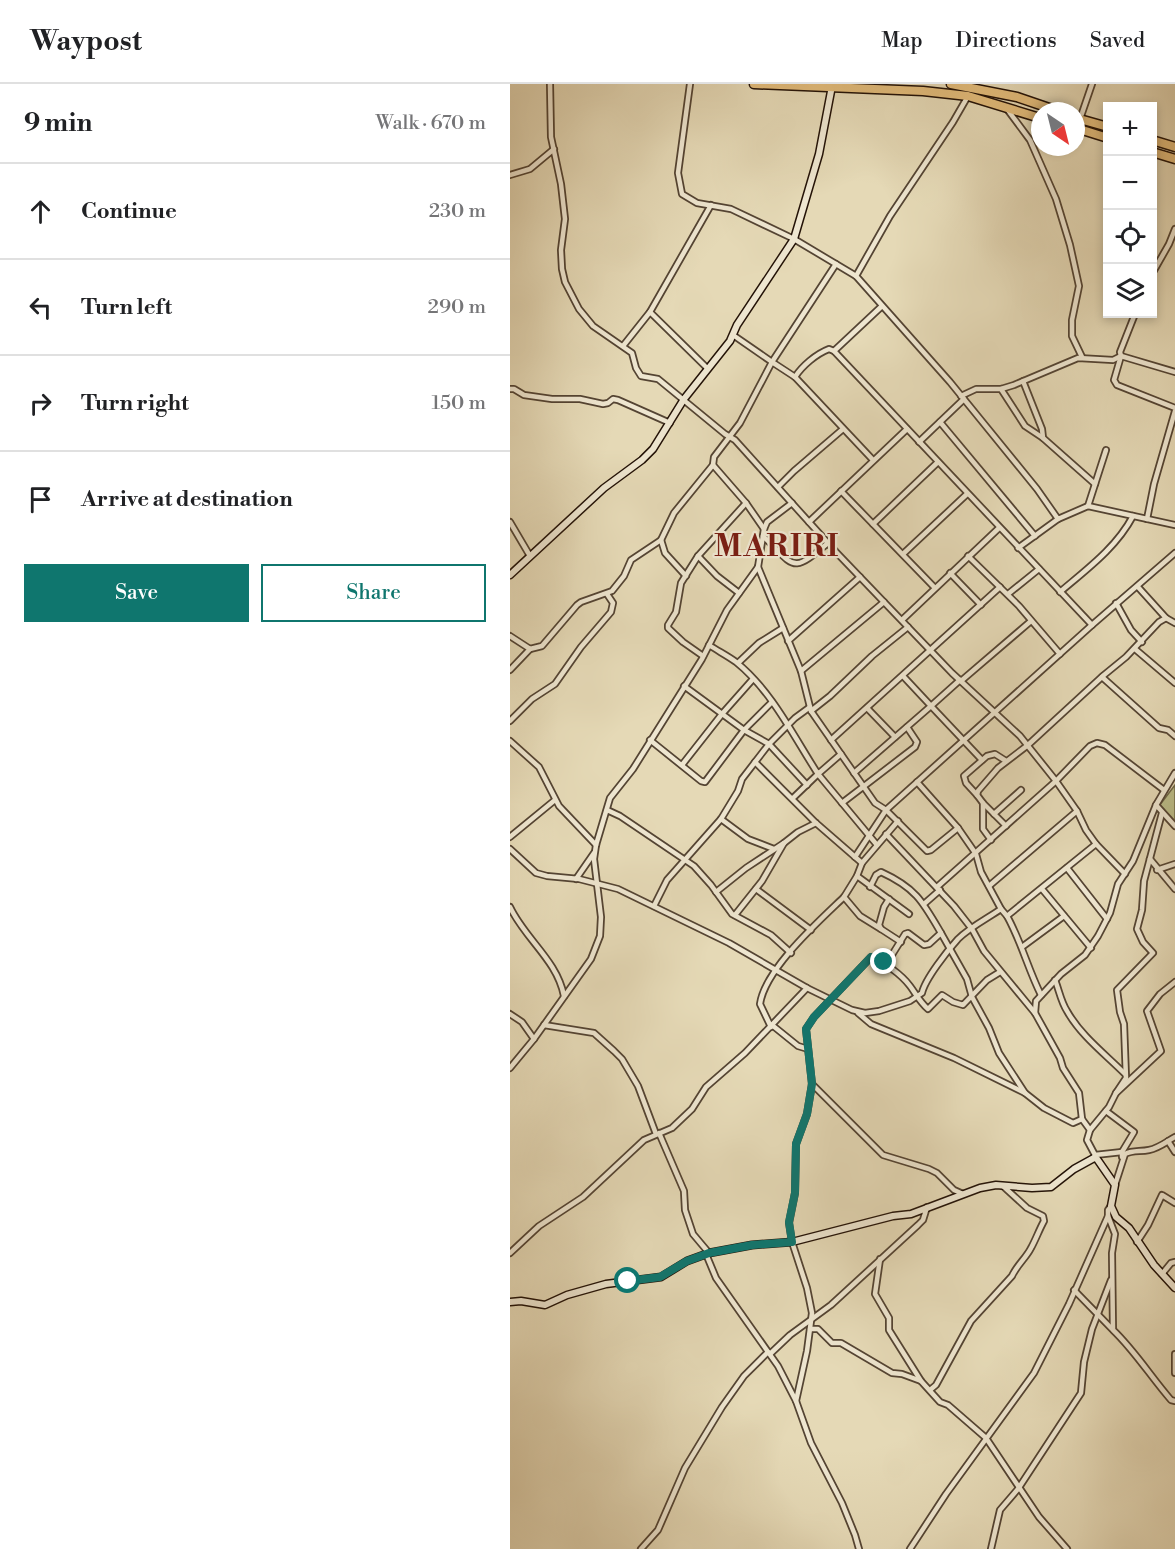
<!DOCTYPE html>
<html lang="en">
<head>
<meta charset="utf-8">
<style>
	body { margin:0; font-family:"Libre Bodoni",serif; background:#f2f2f2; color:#202124 }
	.controls { position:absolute; right:18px; top:18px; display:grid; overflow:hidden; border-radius:0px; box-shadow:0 3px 9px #0003 }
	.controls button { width:54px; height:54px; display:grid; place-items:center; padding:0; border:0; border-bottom:2px solid #e0e0e0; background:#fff; color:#202124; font:30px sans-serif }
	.compass { position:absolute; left:521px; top:18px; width:54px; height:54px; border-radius:50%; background:#fff; box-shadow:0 3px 9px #0003; rotate:145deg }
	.stop { position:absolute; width:18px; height:18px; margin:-14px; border:4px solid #0f766e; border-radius:50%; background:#fff }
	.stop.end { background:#0f766e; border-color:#fff; box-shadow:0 2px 6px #0008 }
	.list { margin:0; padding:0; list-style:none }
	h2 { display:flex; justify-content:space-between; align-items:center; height:78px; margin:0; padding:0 24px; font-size:26px }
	h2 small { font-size:20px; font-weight:400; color:#757577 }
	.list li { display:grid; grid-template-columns:39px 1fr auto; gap:18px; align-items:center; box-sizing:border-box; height:96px; padding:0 24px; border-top:2px solid #e0e0e0 }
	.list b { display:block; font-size:22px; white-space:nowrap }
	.list em { font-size:20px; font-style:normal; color:#757577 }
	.actions { display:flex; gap:12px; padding:18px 24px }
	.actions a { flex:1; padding:14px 0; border:2px solid #0f766e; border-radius:0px; text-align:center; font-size:21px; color:#0f766e }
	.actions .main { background:#0f766e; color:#fff }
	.icon { flex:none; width:33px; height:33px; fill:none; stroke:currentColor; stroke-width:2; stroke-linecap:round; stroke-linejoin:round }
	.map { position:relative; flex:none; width:665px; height:1465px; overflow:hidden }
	header { display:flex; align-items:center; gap:36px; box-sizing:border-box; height:84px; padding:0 30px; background:#fff; border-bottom:2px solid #e0e0e0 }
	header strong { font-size:28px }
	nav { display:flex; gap:33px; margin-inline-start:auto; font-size:21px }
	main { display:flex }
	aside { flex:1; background:#fff }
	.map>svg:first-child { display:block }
	.green { fill:#bbbd89; stroke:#6f6848; stroke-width:1.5 }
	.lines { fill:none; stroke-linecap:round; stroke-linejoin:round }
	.street-casing { stroke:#544433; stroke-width:8 }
	.secondary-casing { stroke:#231207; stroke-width:9 }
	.highway-casing { stroke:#231207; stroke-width:11 }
	.street { stroke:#eee6d0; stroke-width:4.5 }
	.secondary { stroke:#eee6d0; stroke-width:6 }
	.highway { stroke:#e2bc7b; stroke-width:8 }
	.route { stroke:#0f766e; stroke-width:8 }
	.labels { text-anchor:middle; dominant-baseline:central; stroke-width:4.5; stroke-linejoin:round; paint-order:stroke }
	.district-label { font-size:30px; font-weight:bold; letter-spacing:1.5px; fill:#7a1f14; stroke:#eee6d0 }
</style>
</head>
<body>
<header>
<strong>Waypost</strong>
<nav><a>Map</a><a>Directions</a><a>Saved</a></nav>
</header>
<main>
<aside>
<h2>9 min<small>Walk · 670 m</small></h2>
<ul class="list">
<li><svg class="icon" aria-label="ahead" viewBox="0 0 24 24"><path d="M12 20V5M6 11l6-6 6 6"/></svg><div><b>Continue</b></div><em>230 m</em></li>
<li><svg class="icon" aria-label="left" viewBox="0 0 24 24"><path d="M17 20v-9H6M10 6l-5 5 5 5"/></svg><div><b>Turn left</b></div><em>290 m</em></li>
<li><svg class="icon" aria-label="right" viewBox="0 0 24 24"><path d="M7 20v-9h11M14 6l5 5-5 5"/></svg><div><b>Turn right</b></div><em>150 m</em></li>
<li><svg class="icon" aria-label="arrive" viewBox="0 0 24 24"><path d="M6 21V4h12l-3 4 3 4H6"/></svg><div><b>Arrive at destination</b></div></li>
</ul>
<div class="actions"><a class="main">Save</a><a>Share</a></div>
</aside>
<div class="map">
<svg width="665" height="1465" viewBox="0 0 665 1465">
	<rect width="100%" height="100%" fill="#e5d9b6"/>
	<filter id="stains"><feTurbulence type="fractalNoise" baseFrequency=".00333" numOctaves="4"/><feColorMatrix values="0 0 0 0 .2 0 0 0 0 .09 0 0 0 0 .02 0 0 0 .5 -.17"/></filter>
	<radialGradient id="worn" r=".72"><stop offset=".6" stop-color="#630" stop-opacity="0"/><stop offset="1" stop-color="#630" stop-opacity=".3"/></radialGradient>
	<polygon class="green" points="665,701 665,744 646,726"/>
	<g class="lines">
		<g class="street-casing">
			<g id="street">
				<polyline points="40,0 41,53 51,100 55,135 51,166 52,185 55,198 69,225 83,242 122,269 126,284 131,292 148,295 215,350 225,356 326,468 442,589 510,652 546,697 567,727 576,746 586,760 615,790"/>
				<polyline points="180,0 168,89 172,110 187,119 221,125 284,155 346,192 440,298 527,405 548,435 578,422 665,441"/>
				<polyline points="497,25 520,56 546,115 560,161 569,202 562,236 562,252 572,273"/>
				<polyline points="570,35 582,0"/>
				<polyline points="0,91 20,85 44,65"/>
				<polyline points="326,180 262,278 285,293 363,376"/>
				<polyline points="642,190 659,160 665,145"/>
				<polyline points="346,192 380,132 443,38 458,12"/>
				<polyline points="140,228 197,284"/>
				<polyline points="625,230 610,268 611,272 604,296 607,301 665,324"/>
				<polyline points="223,251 262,278 230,339 204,373 203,381 236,419 254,445"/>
				<polyline points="113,262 140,228 201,121"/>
				<polyline points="324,267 372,222"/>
				<polyline points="611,272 665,288"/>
				<path d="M285,293C292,282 306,270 319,265L324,267L582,541"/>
				<polyline points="513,297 532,345 533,354 585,400"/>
				<polyline points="0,305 4,305 14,311 42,315 70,315 93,320 98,319 103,315 108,316 160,339"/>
				<polyline points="491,305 515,342 533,354"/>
				<polyline points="451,312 466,305 491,305 504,301 568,274 603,276 611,272"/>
				<polyline points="430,338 525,452"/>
				<polyline points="409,358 454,315"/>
				<polyline points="268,403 284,387 333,345"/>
				<polyline points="331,407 425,504"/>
				<polyline points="578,422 596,366"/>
				<polyline points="637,435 644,400 665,327"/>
				<polyline points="0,438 20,472"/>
				<polyline points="299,438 397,345"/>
				<polyline points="363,440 428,378"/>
				<path d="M253,452C286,484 281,490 318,459"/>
				<polyline points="508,464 548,435"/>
				<polyline points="393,470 457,410"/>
				<polyline points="188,472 171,499 166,528 158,541 158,544 173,558 193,572"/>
				<polyline points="458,472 509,522 550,570"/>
				<polyline points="248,483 291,587 301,627 365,719 376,726 417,767 421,766 448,744"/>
				<polyline points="440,489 471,521"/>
				<polyline points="176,492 155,469 151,456 164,429 203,381"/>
				<polyline points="628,503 656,534"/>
				<path d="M550,508C577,485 606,464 623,432"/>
				<polyline points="229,509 207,492 188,472 236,419"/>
				<polyline points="498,510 529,485"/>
				<polyline points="606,519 621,546 632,558"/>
				<polyline points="392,536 489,444"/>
				<polyline points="0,552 20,565 32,562 67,521 71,518 102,507 114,492 121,476 151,456"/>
				<polyline points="278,557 350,493"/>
				<path d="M199,561C208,567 218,572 226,578C262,607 284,653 308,690L331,670"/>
				<polyline points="625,565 665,599"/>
				<polyline points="228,579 249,559 273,544"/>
				<polyline points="0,586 20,565"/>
				<polyline points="291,587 374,518"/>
				<polyline points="592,593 649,644 658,646 665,652"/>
				<polyline points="450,596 421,622 472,676"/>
				<polyline points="451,597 521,537"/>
				<polyline points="262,618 234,646 259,660 297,701"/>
				<polyline points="357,624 385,653"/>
				<polyline points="301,627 320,612 362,572 398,543"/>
				<polyline points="0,637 22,615 45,600 71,563 101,528 103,519 97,510"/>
				<polyline points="140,656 191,697 195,698 234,646 174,602"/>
				<polyline points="321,656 490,503"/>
				<polyline points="0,657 29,683 49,722 86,761"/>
				<polyline points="245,678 306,739 352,779"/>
				<polyline points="172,681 212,630 243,595"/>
				<polyline points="344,689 421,622 393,592"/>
				<polyline points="407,698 448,744 466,770 471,788 491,825"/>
				<polyline points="467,711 456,699 454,692 477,672 485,670 496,677"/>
				<polyline points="283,714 308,690 367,761"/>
				<polyline points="332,719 405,663 407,658 397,643"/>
				<polyline points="473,719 496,742"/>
				<polyline points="646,721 665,742"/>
				<polyline points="97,726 110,732 184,782 201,801 222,830 261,851 281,869"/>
				<polyline points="484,730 511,706"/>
				<polyline points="211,735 238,755 264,765"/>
				<polyline points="376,750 444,822 462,845 474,867 525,929"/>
				<polyline points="0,753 45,716"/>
				<polyline points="481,756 473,745 473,719 467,711 468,707 488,684 518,661 594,591 616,573 649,538 656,534 665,539"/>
				<path d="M0,765L26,789L37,792L69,795L108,805L219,859L297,904L342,926L355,929L369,927L400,917L412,909C415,895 438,866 448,855C460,843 478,834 491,825L497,832"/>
				<polyline points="345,773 376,726 582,541 665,469"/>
				<polyline points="640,775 665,805"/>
				<polyline points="557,784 597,835"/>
				<polyline points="647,786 665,780"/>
				<polyline points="347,792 399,830"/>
				<polyline points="66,795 84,769"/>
				<polyline points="479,802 567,727"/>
				<path d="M360,803L366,791L371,788C406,804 413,818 431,849"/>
				<polyline points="427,803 546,697 580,662 587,659 595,661 654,706"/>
				<polyline points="246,805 301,846"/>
				<polyline points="532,805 581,864"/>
				<polyline points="206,808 236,784 274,759"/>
				<polyline points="379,815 374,823 369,841 371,845 391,858"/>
				<polyline points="414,820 430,806"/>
				<polyline points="144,822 157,796 211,735 228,707 232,695 259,660 285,634 300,623"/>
				<path d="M0,823C15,855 47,876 54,912"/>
				<polyline points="225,831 252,797 274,759 288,748 306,739"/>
				<polyline points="371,845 350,832 334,813 347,792 352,779 388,737"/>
				<polyline points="512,863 554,832"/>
				<polyline points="374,878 380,874 395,850 398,849 414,861 419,860 431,849 457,895 462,913 479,944 489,969 515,1009 534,1024 563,1039 572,1035"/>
				<path d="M545,896C549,906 551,918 557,927C571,952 595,970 615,990"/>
				<path d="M531,911C518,885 511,857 497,832L586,760"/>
				<polyline points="348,929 361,940 444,974 515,1009"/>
				<polyline points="0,930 12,938 24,955"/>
				<polyline points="34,941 84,949 104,967 112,975 128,1002 146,1050"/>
				<polyline points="262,941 288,962 298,965"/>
				<path d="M261,943L250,920C255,885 308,838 334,813"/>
				<polyline points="0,984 24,955 81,875 90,852 91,833 84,775 86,761 100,714 123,685 192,575 217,526 248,483 254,445 257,438 282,419"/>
				<polyline points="302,1000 373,1071 419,1085 427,1089 444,1106 453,1110"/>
				<polyline points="606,1009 616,994 614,940 610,928 607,906 643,869 633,858 627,845 632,826 634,797 652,729"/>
				<polyline points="596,1027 624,1048 612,1068 612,1073"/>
				<polyline points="580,1046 599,1023 606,1009 651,967 637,927 650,910 665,898"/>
				<polyline points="149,1049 174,1107 175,1126 183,1150 199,1169"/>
				<polyline points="658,1057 665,1068"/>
				<polyline points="585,1071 612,1068"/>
				<polyline points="584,1074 585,1071 577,1056 580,1046 572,1035 569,1009 553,984 550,974 525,929 526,917 551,890 575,871 588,852 600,829 608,800 623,777 646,721 665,689"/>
				<path d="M605,1101L615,1070C623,1066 630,1068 639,1066C649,1064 656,1058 665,1053"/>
				<path d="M601,1122L598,1126V1132L605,1150L602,1169L603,1246C625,1267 641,1293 661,1316L665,1317"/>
				<polyline points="627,1158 638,1141 652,1111 665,1119"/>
				<polyline points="0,1169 29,1142 73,1113 134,1056 162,1044 182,1025 196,1003 235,969 297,904"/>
				<polyline points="196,1170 206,1194 268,1282 286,1317"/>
				<polyline points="370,1175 365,1210 379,1234 379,1246 411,1297 430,1318 438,1321 476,1354 529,1433 557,1465"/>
				<polyline points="652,1190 661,1179 665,1178"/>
				<polyline points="564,1206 602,1245"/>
				<polyline points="300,1245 308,1245 322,1259 331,1259 382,1289 392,1290 411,1297"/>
				<polyline points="260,1270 280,1251 321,1221 408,1141 413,1136 417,1123"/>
				<polyline points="665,1270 665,1289"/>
				<path d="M420,1306L426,1301L461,1237L502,1192C507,1181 516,1174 521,1164C526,1155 529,1146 534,1137L533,1132L517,1124L493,1102"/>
				<polyline points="131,1465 148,1446 175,1384 212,1323 234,1292 258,1268"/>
				<path d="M349,1465L345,1451L332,1419L301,1359L286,1317L297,1267L302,1229L297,1204L282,1158L279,1139L285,1109L286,1060L297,1030L302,1000L296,945L304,933L361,873C373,877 392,891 400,902C406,910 410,918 418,925L432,911L443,918L453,921L477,896L490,888"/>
				<polyline points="400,1465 436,1410 524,1289 559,1220 598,1132"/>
				<polyline points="481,1465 490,1426 508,1405 571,1309 574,1278 582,1245 601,1196"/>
			</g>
		</g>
		<g class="secondary-casing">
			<g id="secondary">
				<polyline points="0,491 94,404 132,376 143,365 174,315 220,257 227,241 284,155 309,70 322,2"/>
				<polyline points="0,1218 11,1217 35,1221 57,1211 96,1200 151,1193 177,1177 199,1169 242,1161 282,1158 383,1132 401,1130 470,1104 486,1101 522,1104 541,1103 564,1085 584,1074 587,1075 605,1101 601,1122 606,1133 619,1144 644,1181 665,1204"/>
			</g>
		</g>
		<g class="highway-casing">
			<g id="highway">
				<polyline points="244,0 413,7 458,12 530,34"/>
				<polyline points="441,0 507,13 548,27"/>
				<polyline points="566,34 598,43"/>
				<polyline points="566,44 598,54"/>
				<polyline points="642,56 665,63"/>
				<polyline points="642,68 665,75"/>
			</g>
		</g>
		<use href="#street" class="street"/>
		<use href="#secondary" class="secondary"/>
		<use href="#highway" class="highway"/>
	</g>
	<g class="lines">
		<polyline class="route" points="118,1197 150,1193 177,1177 199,1169 242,1161 282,1158 279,1138 285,1109 286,1060 297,1030 302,1000 296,945 304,933 361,873 374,878"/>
	</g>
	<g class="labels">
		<g class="district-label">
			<text x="267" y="463">MARIRI</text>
		</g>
	</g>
	<rect width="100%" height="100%" filter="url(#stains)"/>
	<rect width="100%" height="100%" fill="url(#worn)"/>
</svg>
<div class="controls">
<button>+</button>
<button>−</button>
<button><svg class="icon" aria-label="locate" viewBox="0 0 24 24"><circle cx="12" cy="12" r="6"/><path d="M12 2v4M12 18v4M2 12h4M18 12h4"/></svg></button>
<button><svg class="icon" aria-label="layers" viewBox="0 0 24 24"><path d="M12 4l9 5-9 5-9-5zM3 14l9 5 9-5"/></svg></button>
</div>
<svg class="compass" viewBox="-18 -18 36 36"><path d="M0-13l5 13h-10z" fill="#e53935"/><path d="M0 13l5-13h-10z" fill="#757577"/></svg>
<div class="stop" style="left:118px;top:1197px"></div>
<div class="stop end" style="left:374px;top:878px"></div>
</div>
</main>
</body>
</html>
